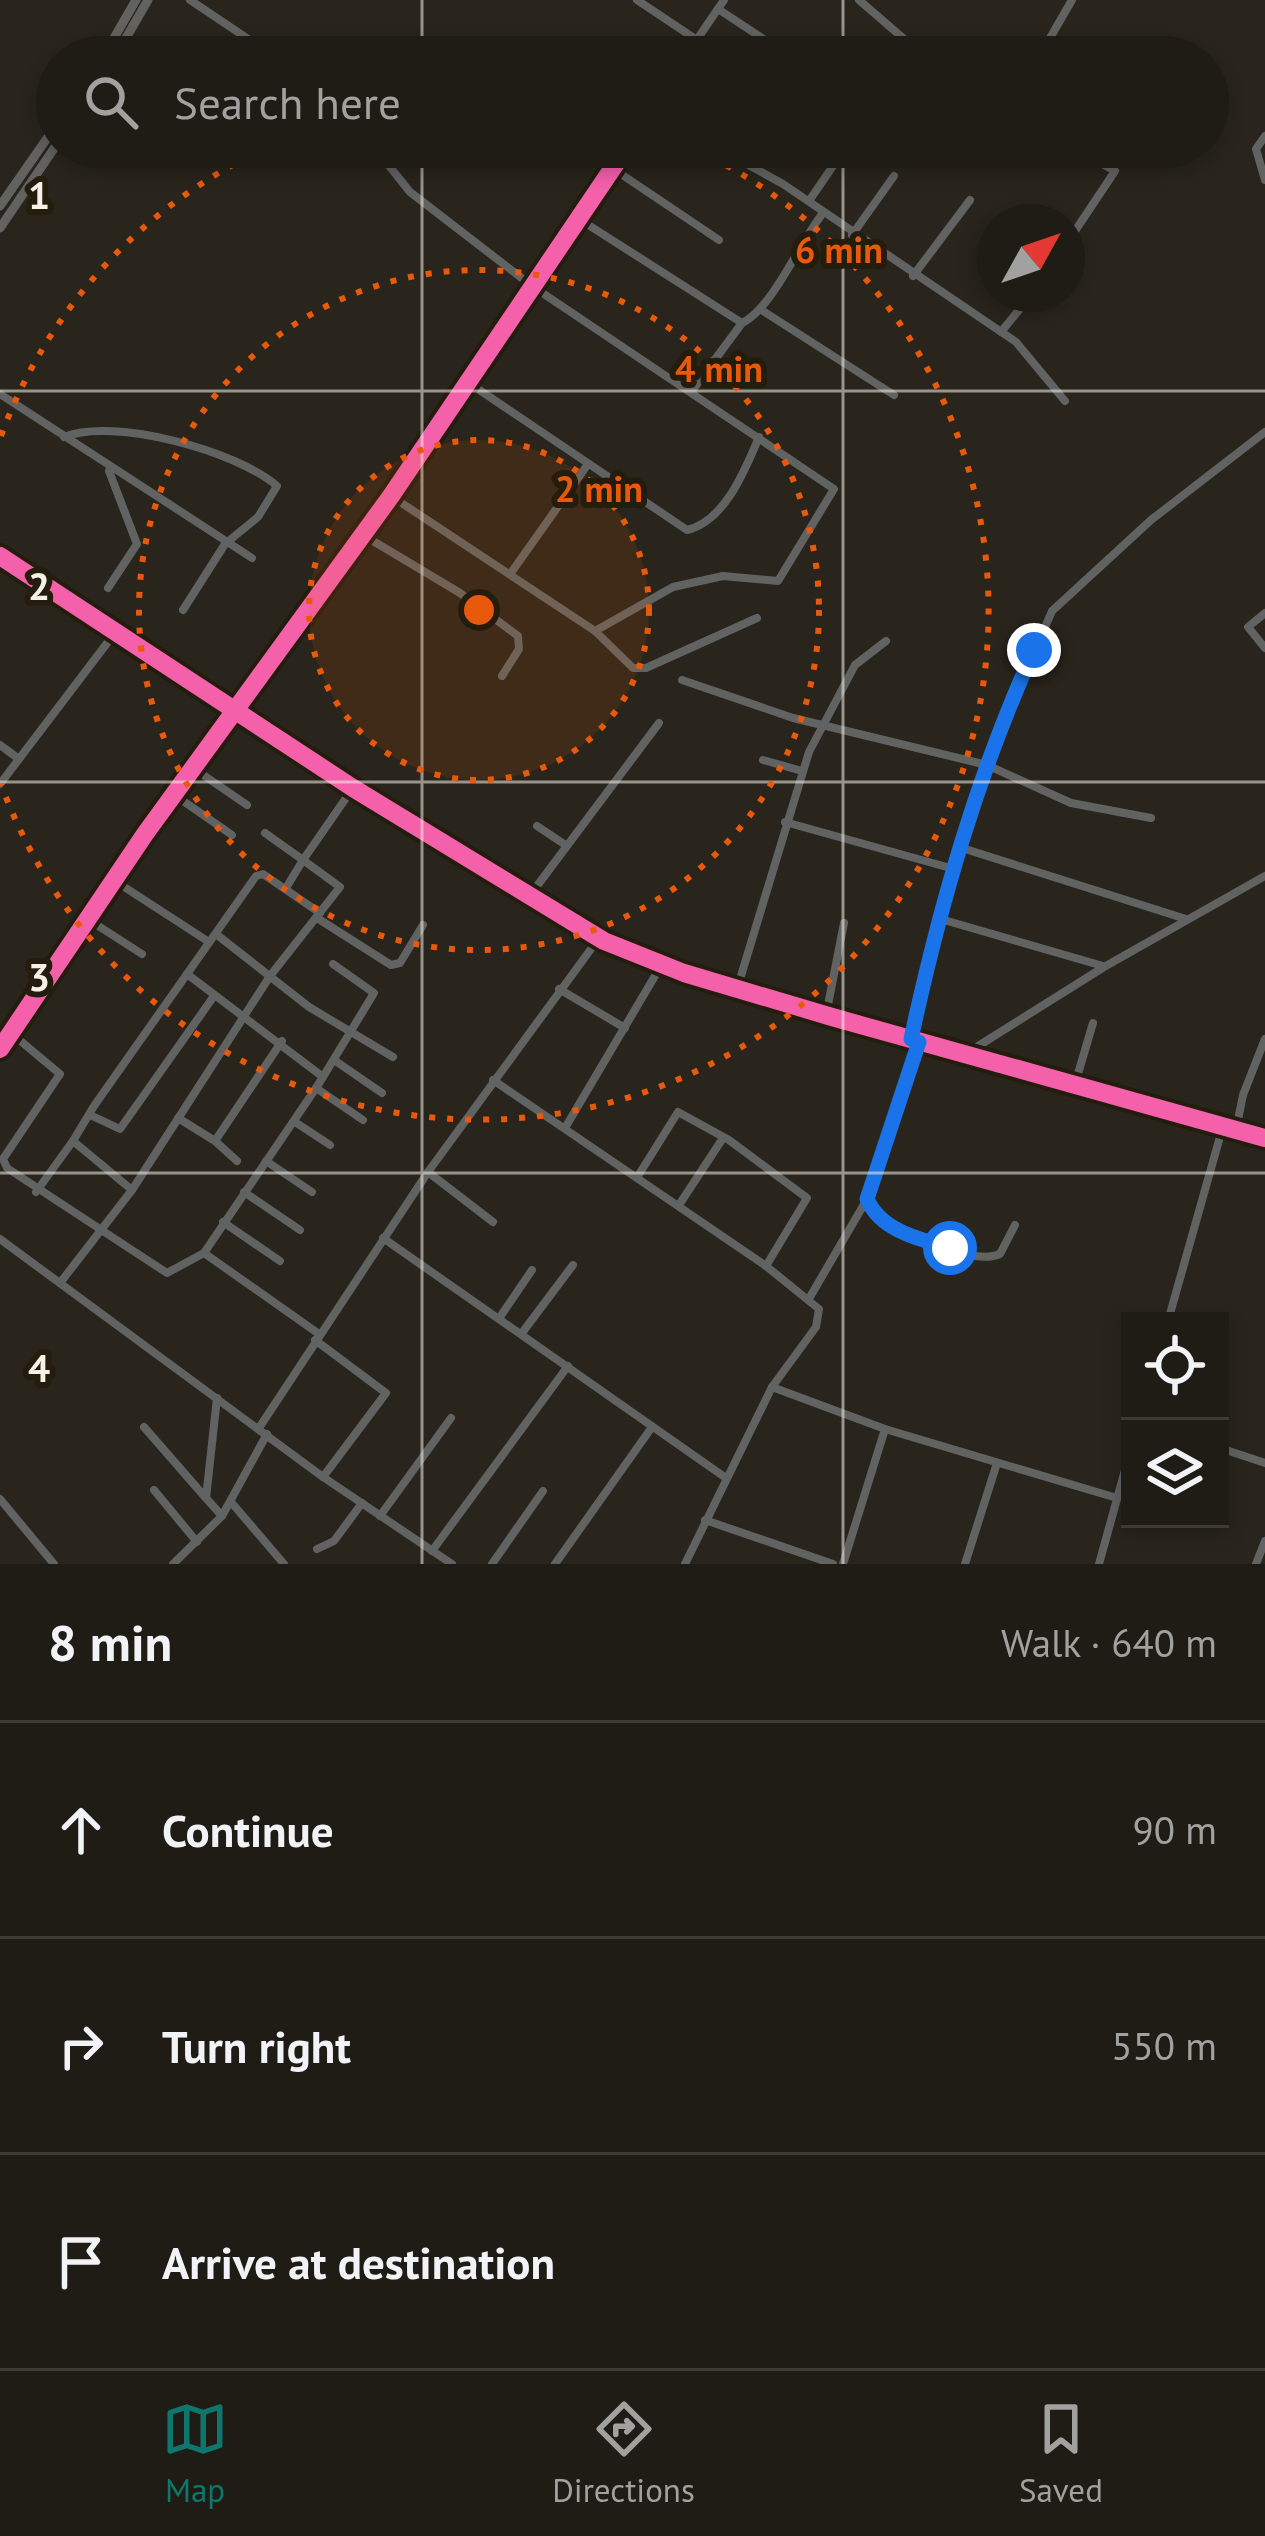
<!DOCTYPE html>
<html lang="en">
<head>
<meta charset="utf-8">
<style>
	body { margin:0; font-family:"PT Sans",sans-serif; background:#27251e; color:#f1f3f6 }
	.controls { position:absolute; right:36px; bottom:36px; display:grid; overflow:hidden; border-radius:0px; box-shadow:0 6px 18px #0003 }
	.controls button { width:108px; height:108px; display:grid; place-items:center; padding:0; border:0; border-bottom:3px solid #3c3a34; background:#1f1c15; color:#f1f3f6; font:60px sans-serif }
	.compass { position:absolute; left:977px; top:204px; width:108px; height:108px; border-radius:50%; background:#1f1c15; box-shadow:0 6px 18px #0003; rotate:50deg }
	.stop { position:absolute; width:36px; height:36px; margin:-27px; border:9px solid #1a73e8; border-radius:50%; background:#fff }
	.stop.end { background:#1a73e8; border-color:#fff; box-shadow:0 3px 12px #0008 }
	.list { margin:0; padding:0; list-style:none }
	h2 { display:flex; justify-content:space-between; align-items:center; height:156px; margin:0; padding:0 48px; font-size:51px }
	h2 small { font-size:39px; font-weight:400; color:#a1a1a0 }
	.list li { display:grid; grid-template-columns:78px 1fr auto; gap:36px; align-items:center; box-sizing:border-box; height:216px; padding:0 48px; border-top:3px solid #3c3a34 }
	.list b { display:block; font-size:45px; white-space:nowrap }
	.list em { font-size:39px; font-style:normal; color:#a1a1a0 }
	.icon { flex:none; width:66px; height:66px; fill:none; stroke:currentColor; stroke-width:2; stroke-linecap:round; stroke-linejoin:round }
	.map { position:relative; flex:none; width:1265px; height:1564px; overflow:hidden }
	.search { position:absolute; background:#1f1c15; box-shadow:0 6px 18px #0003; left:36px; right:36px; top:36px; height:132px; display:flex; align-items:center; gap:30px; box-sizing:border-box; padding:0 42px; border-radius:66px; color:#a1a1a0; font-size:45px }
	.sheet { height:804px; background:#1f1c15 }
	nav { display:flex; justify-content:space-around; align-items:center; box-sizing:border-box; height:168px; border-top:3px solid #3c3a34; background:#1f1c15; font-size:33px; color:#a1a1a0 }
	nav a { display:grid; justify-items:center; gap:6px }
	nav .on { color:#0f766e }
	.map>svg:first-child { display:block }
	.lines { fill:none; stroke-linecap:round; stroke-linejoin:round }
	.minor { stroke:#616363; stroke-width:8 }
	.major { stroke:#626360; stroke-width:9 }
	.cycleway-casing { stroke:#241d0e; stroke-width:26 }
	.cycleway { stroke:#f560ab; stroke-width:18 }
	.route { stroke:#1a73e8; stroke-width:15 }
	.grid { fill:none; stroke:#f5f1e7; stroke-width:3; stroke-opacity:0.55 }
	.ring { fill:none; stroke:#e8590c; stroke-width:6; stroke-dasharray:6 12 }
	.grid-label { font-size:39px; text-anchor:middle; font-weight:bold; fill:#f5f1e7; stroke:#241d0e; stroke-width:12; stroke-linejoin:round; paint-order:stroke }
	.centre { fill:#e8590c; stroke:#241d0e; stroke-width:6 }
	.ring-label { font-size:36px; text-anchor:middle; font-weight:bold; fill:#e8590c; stroke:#241d0e; stroke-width:12; stroke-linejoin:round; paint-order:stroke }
</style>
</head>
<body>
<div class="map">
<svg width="1265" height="1564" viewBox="0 0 1265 1564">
	<rect width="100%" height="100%" fill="#29251c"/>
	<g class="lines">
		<g class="minor">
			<polyline points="190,0 275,57"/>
			<polyline points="637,0 697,40"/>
			<polyline points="859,0 925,57"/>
			<polyline points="718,9 791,57"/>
			<polyline points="691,48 706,57"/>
			<polyline points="685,57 724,0"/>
			<polyline points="1039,57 1072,0"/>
			<polyline points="1149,57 1160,41"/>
			<polyline points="1265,136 1256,149 1265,180"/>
			<polyline points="374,147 410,192 532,286 834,489 778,581 723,576 673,587 595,631"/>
			<polyline points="716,147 783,184 1016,342 1065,401"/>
			<polyline points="748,163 758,147"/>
			<polyline points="612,168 719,240"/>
			<polyline points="809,201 846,147"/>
			<path d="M579,219L742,323C773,308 799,243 823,213"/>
			<polyline points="852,235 894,176"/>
			<polyline points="1067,243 1115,171 1072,147"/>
			<polyline points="913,276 970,200"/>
			<polyline points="763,311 894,395"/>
			<polyline points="1001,332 1032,294"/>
			<path d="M469,383L687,530C725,521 745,470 759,437"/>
			<polyline points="691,392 742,323"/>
			<polyline points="0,394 252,558"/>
			<path d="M64,437C114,417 237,451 277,486L258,517L225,544L183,610"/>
			<polyline points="391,496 595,631 633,668 646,668 757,618"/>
			<polyline points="363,535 460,593 518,636 519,649 502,676"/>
			<polyline points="0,556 353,788 604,941 684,973 832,1017 1265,1138"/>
			<polyline points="511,573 588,464"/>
			<polyline points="108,588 137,544 109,471"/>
			<polyline points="1265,613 1248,627 1265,648"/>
			<polyline points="682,680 793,718 987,765 1071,803 1151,818"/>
			<polyline points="0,745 19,759"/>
			<polyline points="763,760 802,771"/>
			<polyline points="196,770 247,805"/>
			<polyline points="0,784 114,634"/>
			<polyline points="176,796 232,835"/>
			<polyline points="785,822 954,869"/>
			<polyline points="537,826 567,846"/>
			<polyline points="265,833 303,860 286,888"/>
			<polyline points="959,847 1186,919"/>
			<polyline points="115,881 209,942"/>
			<polyline points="528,898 659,723"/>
			<polyline points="317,918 391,965 400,963 423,925"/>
			<polyline points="937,918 1103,966"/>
			<polyline points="89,920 142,954"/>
			<polyline points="216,934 309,1007 393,1057"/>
			<polyline points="187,974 323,1077 316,1088 363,1120"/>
			<polyline points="559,989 625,1028"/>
			<polyline points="737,989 809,752 855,665 886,641"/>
			<polyline points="826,1015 844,923"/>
			<polyline points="11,1033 60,1074 3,1159 7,1168 167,1273 204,1253 316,1088"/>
			<polyline points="911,1039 937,918 977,786 1052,611 1151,520 1265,432"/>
			<polyline points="0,1049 145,834 391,496 627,147"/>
			<polyline points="967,1053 1104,967 1265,876"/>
			<polyline points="334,1060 382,1093"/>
			<polyline points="323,1077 374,993 333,964"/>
			<polyline points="493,1080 766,1266 819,1309 816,1327 772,1387 685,1564"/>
			<polyline points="1075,1084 1093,1023"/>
			<polyline points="90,1115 120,1129 214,996"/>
			<polyline points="178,1118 215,1141 282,1041"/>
			<polyline points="295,1122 330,1145"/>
			<polyline points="565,1128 662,964"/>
			<polyline points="1236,1130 1243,1095 1265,1039"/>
			<polyline points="215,1141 237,1161"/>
			<polyline points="266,1161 312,1192"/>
			<polyline points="428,1172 493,1222"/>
			<polyline points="638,1176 678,1112 729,1140 807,1198 766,1266"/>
			<polyline points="132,1190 73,1141 94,1106 256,876 263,874 320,913"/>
			<polyline points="36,1192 73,1141"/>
			<polyline points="244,1192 300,1230"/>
			<path d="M868,1201C881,1230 972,1267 1000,1254L1015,1225"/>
			<polyline points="679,1205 723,1138"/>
			<polyline points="223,1222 280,1261"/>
			<polyline points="383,1238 726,1478"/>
			<polyline points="0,1239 323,1477 452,1564"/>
			<polyline points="204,1253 319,1334"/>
			<polyline points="60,1283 132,1190 270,976 340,887 303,860 353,788"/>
			<polyline points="810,1297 870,1194 919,1041"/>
			<polyline points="500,1317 532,1270"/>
			<polyline points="1168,1321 1223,1126"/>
			<polyline points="522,1333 573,1265"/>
			<polyline points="315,1340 386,1393 323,1477"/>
			<polyline points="772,1387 885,1429 1117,1498"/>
			<polyline points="217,1398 206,1498 222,1516"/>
			<polyline points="144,1427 205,1497"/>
			<polyline points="259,1428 428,1172 599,938"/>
			<polyline points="1220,1448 1265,1463"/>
			<polyline points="154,1490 197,1542"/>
			<polyline points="0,1499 54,1564"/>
			<polyline points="231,1502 284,1564"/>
			<polyline points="380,1516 451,1418"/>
			<polyline points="705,1520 833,1564"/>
			<polyline points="317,1549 334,1541 362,1503"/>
			<polyline points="432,1551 568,1366"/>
			<polyline points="173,1564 222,1516 267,1434"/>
			<polyline points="492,1564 543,1491"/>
			<polyline points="555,1564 652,1427"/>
			<polyline points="843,1564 885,1429"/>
			<polyline points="965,1564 997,1463"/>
			<polyline points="1099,1564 1130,1452"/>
			<polyline points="1256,1564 1265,1541"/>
		</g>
		<g class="major">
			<polyline points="103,57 136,0"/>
			<polyline points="115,57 148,0"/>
			<polyline points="0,206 57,124"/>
			<polyline points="0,228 57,144"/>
		</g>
		<g class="cycleway-casing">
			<g id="cycleway">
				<polyline points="0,556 353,788 604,941 684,973 832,1017 1265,1138"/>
				<polyline points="0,1049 145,834 391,496 627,147"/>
			</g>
		</g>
		<use href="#cycleway" class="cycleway"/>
	</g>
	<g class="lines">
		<path class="route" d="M950,1248C919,1239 881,1231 867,1199L919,1042L911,1039C940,905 977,775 1034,650"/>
	</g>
	<path class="grid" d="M422,0V57M843,0V57M422,147V1564M843,147V1564M0,391H1265M0,782H1265M0,1173H1265"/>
	<circle cx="479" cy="610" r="170" fill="#e8590c" fill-opacity=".12"/>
	<g class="ring">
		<circle cx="479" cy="610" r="170"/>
		<circle cx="479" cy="610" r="340"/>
		<path d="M1 436A509 509 0 0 1 264 149M694 149A509 509 0 1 1 1 784"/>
	</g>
	<g class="grid-label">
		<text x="39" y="209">1</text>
		<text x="39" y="600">2</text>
		<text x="39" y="991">3</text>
		<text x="39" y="1382">4</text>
	</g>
	<circle cx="479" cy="610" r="18" class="centre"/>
	<g class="ring-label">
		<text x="839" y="263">6 min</text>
		<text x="719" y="382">4 min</text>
		<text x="599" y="502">2 min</text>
	</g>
</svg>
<div class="controls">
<button><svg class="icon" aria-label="locate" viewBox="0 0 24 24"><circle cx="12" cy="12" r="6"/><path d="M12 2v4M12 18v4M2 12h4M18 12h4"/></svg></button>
<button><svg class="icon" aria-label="layers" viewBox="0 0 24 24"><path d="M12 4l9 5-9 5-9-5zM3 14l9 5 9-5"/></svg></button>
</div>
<svg class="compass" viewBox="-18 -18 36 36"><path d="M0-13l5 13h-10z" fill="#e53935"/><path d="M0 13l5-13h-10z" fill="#a1a1a0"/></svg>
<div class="stop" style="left:950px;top:1248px"></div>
<div class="stop end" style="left:1034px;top:650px"></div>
<div class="search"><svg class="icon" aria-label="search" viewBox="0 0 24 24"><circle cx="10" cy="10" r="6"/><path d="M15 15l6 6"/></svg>Search here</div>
</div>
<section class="sheet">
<h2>8 min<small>Walk · 640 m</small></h2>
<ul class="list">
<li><svg class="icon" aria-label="ahead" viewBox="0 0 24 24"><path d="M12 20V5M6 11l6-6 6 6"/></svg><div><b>Continue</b></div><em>90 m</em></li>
<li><svg class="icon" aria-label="right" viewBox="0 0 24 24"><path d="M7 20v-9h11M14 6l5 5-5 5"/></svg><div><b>Turn right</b></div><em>550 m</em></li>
<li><svg class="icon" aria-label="arrive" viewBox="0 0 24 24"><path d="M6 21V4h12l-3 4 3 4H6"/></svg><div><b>Arrive at destination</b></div></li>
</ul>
</section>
<nav>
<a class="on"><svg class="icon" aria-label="map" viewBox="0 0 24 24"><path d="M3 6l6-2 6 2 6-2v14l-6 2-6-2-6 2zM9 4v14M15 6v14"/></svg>Map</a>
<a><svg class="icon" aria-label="directions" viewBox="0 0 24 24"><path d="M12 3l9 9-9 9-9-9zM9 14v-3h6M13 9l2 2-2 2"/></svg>Directions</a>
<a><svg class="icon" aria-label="saved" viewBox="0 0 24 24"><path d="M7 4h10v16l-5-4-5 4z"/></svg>Saved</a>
</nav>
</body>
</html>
